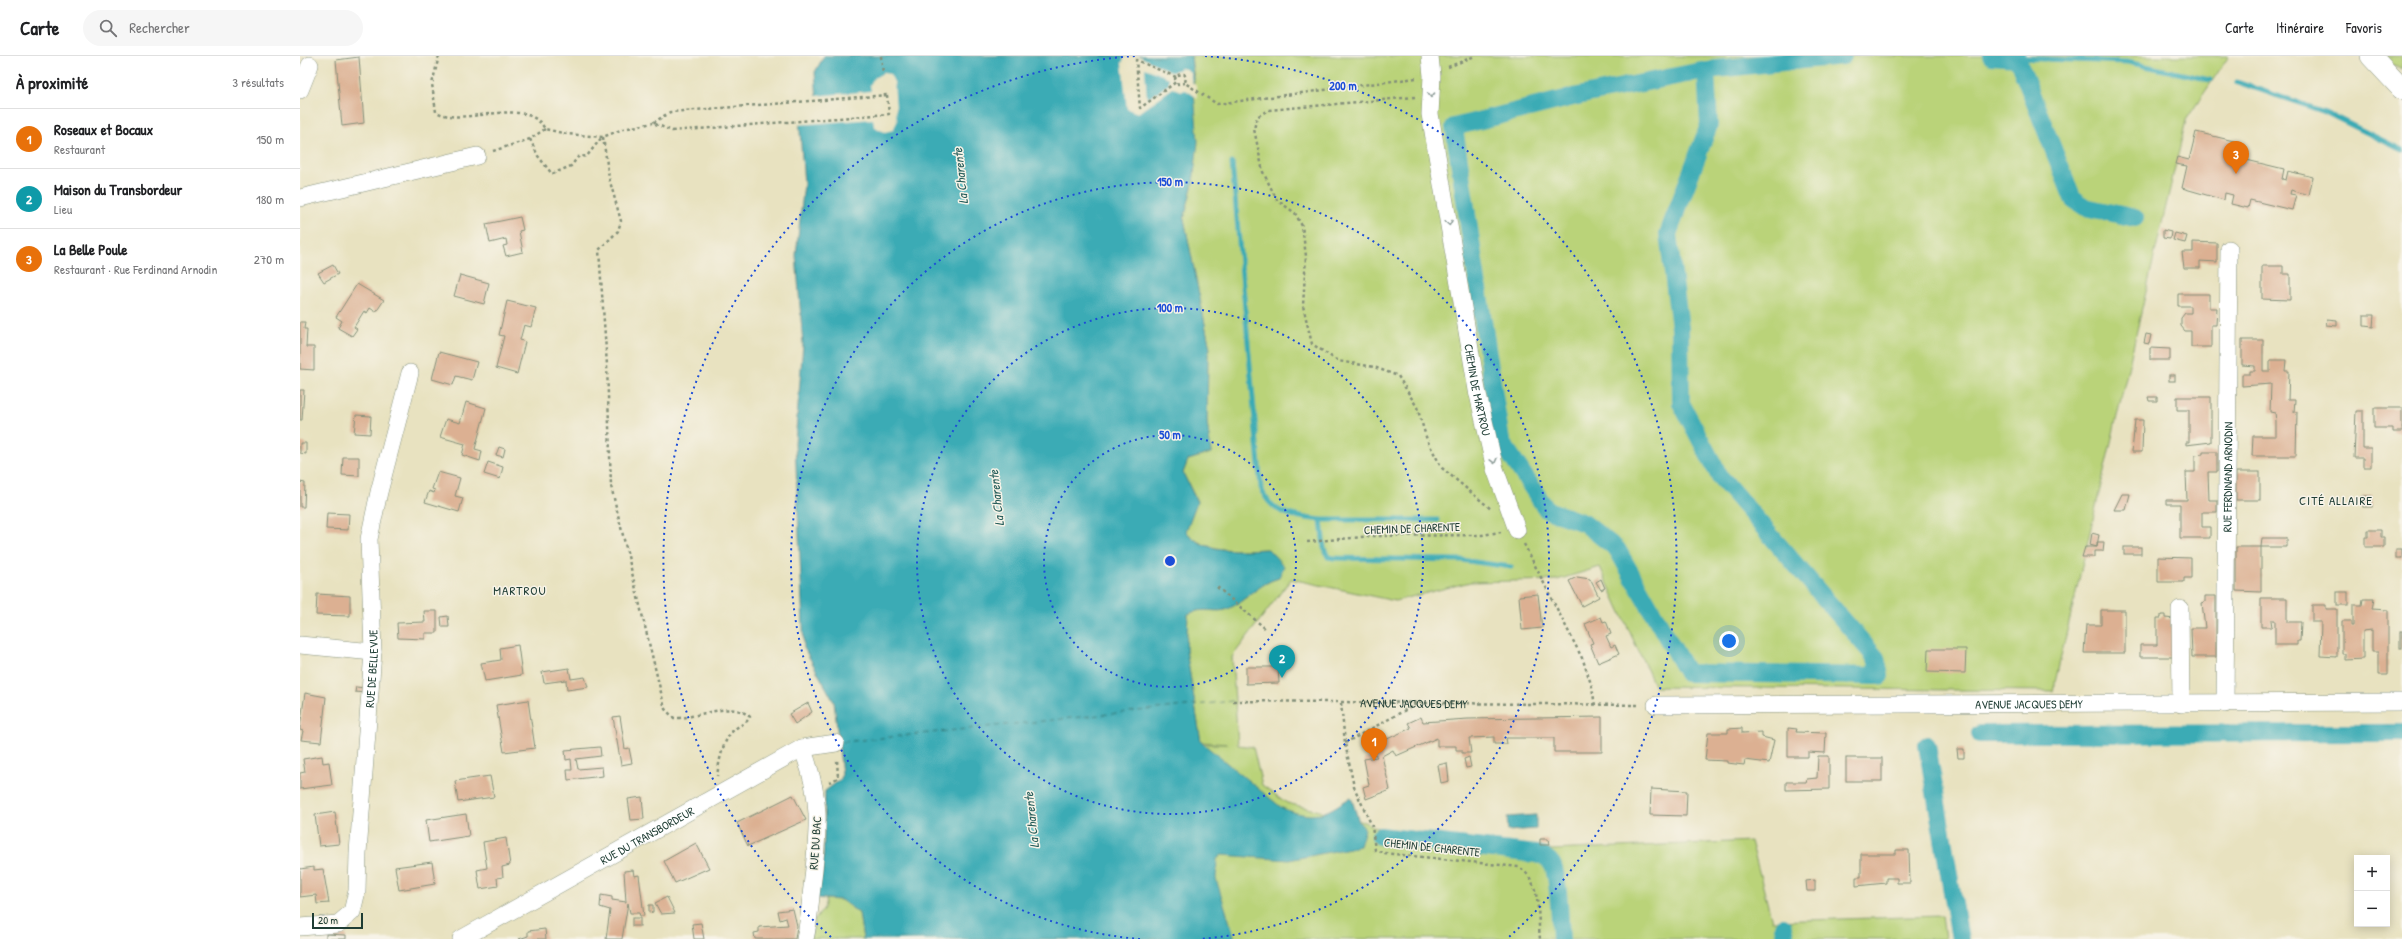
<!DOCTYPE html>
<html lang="fr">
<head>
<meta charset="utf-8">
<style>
	body { margin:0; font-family:"Patrick Hand",sans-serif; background:#f6f6f6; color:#202124 }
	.controls { position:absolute; right:12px; bottom:12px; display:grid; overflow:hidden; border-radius:0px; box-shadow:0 2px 10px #0003 }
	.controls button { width:36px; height:36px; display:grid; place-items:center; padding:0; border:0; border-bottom:1px solid #e0e0e0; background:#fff; color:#202124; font:20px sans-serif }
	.scale { position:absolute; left:12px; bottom:10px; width:51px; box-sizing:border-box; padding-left:4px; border:2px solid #1f3d34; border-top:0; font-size:11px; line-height:14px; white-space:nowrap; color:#1f3d34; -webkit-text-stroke:3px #f7f3e8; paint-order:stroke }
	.you { position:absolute; left:1429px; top:585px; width:14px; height:14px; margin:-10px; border:3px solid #fff; border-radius:50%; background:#1a73e8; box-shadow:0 0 0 6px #1a73e833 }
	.badge { display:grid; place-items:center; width:26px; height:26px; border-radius:50%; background:#7c3aed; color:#fff; font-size:13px; font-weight:700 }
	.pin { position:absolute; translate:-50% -33px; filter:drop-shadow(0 1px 2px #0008) }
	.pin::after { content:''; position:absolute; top:21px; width:14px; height:12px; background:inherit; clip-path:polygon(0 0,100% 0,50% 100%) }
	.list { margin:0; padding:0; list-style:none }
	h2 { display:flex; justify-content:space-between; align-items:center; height:52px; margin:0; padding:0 16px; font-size:17px }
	h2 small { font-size:13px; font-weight:400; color:#757577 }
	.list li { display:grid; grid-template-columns:26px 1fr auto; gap:12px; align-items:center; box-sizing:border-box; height:60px; padding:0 16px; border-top:1px solid #e0e0e0 }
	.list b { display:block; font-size:15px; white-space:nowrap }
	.list p { margin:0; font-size:13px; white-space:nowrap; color:#757577 }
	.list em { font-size:13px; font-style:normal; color:#757577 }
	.icon { flex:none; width:22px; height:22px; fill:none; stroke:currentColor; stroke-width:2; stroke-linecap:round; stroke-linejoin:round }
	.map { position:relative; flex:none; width:2102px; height:883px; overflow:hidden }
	header { display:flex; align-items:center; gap:24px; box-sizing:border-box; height:56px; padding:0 20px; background:#fff; border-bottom:1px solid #e0e0e0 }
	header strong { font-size:19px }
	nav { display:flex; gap:22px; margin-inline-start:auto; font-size:14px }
	.search { width:280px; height:36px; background:#f6f6f6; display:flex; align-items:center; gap:10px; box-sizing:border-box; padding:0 14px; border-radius:22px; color:#757577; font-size:15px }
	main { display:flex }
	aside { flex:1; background:#fff }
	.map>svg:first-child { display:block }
	.green { fill:#bad379; stroke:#6c8856 }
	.water { fill:#3aabb5; stroke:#2c7474 }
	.pier { fill:#e8e2c0; fill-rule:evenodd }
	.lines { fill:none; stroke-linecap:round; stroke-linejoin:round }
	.stream { stroke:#3aabb5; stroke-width:5 }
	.canal { stroke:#3aabb5; stroke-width:18 }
	.ferry { stroke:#275e5b; stroke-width:1; stroke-dasharray:5 4; stroke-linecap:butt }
	.building { fill:#dcb092 }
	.minor-casing { stroke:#84907a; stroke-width:18 }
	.major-casing { stroke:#84907a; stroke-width:22 }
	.path { stroke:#84907a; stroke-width:2.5; stroke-dasharray:3 3; stroke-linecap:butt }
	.minor { stroke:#fff; stroke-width:17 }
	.major { stroke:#fff; stroke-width:21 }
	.oneway { stroke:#8f9e9a }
	.ring { fill:none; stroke:#1d4ed8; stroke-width:2; stroke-dasharray:2 4 }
	.labels { text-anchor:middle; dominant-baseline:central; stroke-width:3; stroke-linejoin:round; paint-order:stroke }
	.street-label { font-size:12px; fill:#1f3d34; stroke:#f7f3e8 }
	.water-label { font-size:13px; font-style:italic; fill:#275e5b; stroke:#f7f3e8 }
	.neighbourhood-label { font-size:13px; letter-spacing:1px; fill:#1f3d34; stroke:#f7f3e8 }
	.centre { fill:#1d4ed8; stroke:#f7f3e8; stroke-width:2 }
	.ring-label { font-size:12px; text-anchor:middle; font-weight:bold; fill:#1d4ed8; stroke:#f7f3e8; stroke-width:3; stroke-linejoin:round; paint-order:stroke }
</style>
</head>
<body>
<header>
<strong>Carte</strong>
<div class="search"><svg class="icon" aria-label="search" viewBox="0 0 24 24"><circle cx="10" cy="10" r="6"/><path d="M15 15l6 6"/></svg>Rechercher</div>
<nav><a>Carte</a><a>Itinéraire</a><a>Favoris</a></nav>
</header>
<main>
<aside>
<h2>À proximité<small>3 résultats</small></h2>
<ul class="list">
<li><span class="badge" style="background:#e8710a">1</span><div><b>Roseaux et Bocaux</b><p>Restaurant</p></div><em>150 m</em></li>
<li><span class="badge" style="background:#0f9aa8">2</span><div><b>Maison du Transbordeur</b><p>Lieu</p></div><em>180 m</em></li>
<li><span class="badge" style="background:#e8710a">3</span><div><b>La Belle Poule</b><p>Restaurant · Rue Ferdinand Arnodin</p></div><em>270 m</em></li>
</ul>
</aside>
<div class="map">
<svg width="2102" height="883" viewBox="0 0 2102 883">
	<rect width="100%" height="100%" fill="#f7f3e8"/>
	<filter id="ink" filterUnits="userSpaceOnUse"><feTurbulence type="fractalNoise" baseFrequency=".025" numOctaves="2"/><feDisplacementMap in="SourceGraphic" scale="8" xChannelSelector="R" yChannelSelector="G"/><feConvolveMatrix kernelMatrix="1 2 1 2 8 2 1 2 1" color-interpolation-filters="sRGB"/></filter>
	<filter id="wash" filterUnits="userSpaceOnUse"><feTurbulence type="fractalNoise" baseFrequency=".012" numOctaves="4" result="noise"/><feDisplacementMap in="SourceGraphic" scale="16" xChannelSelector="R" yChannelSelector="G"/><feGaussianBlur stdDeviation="0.9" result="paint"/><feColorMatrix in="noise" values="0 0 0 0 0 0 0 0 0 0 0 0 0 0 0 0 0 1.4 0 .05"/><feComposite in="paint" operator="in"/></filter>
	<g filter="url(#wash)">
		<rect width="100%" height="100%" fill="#e8e2c0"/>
		<g class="green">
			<path d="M891,0H1929L1886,64L1753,635L1355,631L1300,511L1257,524L1170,526L1095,545L991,523L932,601L938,689L953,691L962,729L987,747L1064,766L1082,774L1252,794L1451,785L1472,865L1642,860L1645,883H919L913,792L972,760L903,688H927L901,686L886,594L888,558C903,550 917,558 928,553C947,544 959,527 979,522L967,493C942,494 903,498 886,475L897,445L883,417L888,404L911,397L907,366L908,298L910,293L884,163L893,127L894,21Z"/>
			<polygon points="2073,0 2102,0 2102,13"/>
			<polygon points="526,843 541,844 559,857 563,883 510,883 515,864 524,852"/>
		</g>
		<g class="water">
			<path d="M524,0H891L898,86L893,127L884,163L910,293L908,298L907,366L911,397L888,404L883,417L897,446L886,475C903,499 942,494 968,493L984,510L979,522C959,527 947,544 928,553C917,558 903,550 888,558L886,594L901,686L982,752C1015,765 1023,759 1051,741L1059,766L1065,773L1060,790L989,804L922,799L917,803L916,823L935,883H563L559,857L541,844L514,842L523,815L525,735L541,723L542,718L534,646L504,592L495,387L503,288L496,199L504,128L499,62L518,59L515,16Z"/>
			<polygon points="1236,759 1236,773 1208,775 1207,761"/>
		</g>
		<g class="pier">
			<path d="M825,0H839L872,16L881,12L886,13L890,16L892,26L896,29L897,42L886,34L881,35L873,32L838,57L827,53L822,7ZM845,12L869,22V28L847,43Z"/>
			<polygon points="583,17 590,18 594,26 597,66 593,74 585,76 580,74 574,70 573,63 497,69 498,61 516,57 515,40 571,35 570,29 574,22"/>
		</g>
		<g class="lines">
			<g class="stream">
				<polyline points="1717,2 1827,6 1910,24"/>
				<polyline points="1937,26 2025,56 2102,94"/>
				<path d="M932,107L961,432C971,459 995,461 1021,464H1138"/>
				<polyline points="1021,464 1024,492 1028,501 1034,502 1161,504 1211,511"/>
			</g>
			<g class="canal">
				<polyline points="1691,0 1717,2 1773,143 1785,151 1835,162"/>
				<polyline points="1406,14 1409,69 1368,178 1380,272 1381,347 1420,421 1576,602 1580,620 1387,617 1317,493 1284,467 1247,454 1201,385 1154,71 1273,41 1406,14 1543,0"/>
				<polyline points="1680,678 2102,677"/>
				<polyline points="1627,689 1660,883"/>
				<path d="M1080,780L1236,798C1243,800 1248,802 1252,808C1259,820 1260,867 1261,883"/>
				<polyline points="1483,871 1486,883"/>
			</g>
			<polyline class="ferry" points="543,686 933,645"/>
		</g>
		<g id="blocks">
			<g class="building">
				<polygon points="59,1 64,67 42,70 36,4"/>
				<polygon points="1896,76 1938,86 1934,101 1984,113 1982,123 1986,124 1988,115 2013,121 2009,139 1991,134 1990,138 1996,139 1992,154 1950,144 1948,152 1931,148 1933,139 1925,137 1924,144 1882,132 1887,110 1875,108 1877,101 1889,104"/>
				<polygon points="220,161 223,174 219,175 223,196 206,200 203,190 207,189 206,183 190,187 186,168"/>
				<polygon points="1863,174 1871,176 1870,183 1863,182"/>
				<polygon points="1875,177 1887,180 1885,187 1873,184"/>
				<polygon points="1893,186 1917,187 1917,206 1900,205 1900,212 1884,212 1882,196 1893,196"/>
				<polygon points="33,209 38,218 24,226 18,217"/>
				<polygon points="1962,210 1983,210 1983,218 1990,218 1990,244 1962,243"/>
				<polygon points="160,219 189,227 184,248 154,240"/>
				<polygon points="57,228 84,244 76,256 70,252 67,257 64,255 54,271 57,273 52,280 38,272 42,265 36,261"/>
				<polygon points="1878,238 1909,238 1909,252 1917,252 1916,269 1911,269 1911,291 1891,291 1891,275 1885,275 1881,270 1881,262 1885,257 1891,257 1891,250 1878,250"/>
				<polygon points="207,245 236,252 231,271 224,269 220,284 225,286 217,318 196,312 204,280 199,279"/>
				<polygon points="2064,259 2074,259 2073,271 2064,270"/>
				<polygon points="2027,263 2037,264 2037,270 2026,269"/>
				<polygon points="0,266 5,266 4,273 7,273 6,291 14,291 14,314 0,313"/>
				<polygon points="1846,278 1851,279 1849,288 1844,287"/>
				<polygon points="1942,284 1963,284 1963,315 1970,315 1970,304 1986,304 1985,315 1989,315 1988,344 1995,344 1994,356 1997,356 1996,400 1952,400 1953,380 1976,380 1976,365 1975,357 1970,356 1971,328 1942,330 1942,318 1950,318 1950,315 1955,315 1955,310 1942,309"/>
				<polygon points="1850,292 1870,293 1870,304 1850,304"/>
				<polygon points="139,296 177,306 172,324 156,320 153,329 132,323"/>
				<rect x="1869" y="319" width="6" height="6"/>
				<polygon points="0,334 4,334 2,364 0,364"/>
				<polygon points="1848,341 1857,341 1857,345 1849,345"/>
				<polygon points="1877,341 1911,341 1911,386 1886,389 1886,386 1889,386 1889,354 1877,354"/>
				<polygon points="166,346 186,352 175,393 182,395 180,405 162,399 165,388 140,381 146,363 160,367"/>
				<polygon points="2074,352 2102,352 2102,376 2093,376 2093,372 2074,372"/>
				<polygon points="2056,355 2063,355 2063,392 2071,392 2071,411 2063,411 2063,402 2054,402"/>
				<polygon points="56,359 71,360 70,378 54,377"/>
				<polygon points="1835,364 1843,364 1842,396 1832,396"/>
				<polygon points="0,387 6,387 6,398 0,397"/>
				<polygon points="199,391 205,393 203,401 196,399"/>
				<polygon points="1903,396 1917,396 1917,416 1908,416 1909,444 1917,444 1917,456 1902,456 1902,471 1910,471 1910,482 1880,482 1880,448 1866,448 1866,444 1887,444 1886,416 1895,416 1895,399 1903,398"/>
				<polygon points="43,401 59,401 59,420 42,419"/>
				<polygon points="188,406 203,411 200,423 184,418"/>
				<polygon points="138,416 160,422 155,440 163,442 159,456 125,446 129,435 134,437 135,434 132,433"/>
				<rect x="1936" y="416" width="24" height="28"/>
				<polygon points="0,426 5,427 4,451 0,451"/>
				<polygon points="1822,438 1830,438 1826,454 1814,454"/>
				<rect x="2063" y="440" width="9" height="11"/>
				<polygon points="27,457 49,458 48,474 26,473"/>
				<polygon points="2068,474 2081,474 2081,481 2084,481 2084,491 2065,491 2065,481 2068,481"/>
				<polygon points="1792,477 1799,479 1798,484 1797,491 1797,486 1804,486 1803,495 1794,495 1794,501 1782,501 1785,491 1797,491 1790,489"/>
				<polygon points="1962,482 1987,482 1987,491 1961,491 1961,536 1936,535 1936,491 1961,491"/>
				<rect x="1824" y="491" width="17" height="7"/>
				<rect x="2096" y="493" width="6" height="9"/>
				<polygon points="1858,501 1891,502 1891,522 1884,522 1884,526 1858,526"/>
				<polygon points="1277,521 1290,523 1299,541 1282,550 1269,525"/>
				<polygon points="1301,523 1305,532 1301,534 1296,526"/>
				<rect x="2037" y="536" width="11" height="13"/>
				<polygon points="17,538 50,540 50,560 16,559"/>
				<polygon points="1238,538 1242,572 1222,574 1219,540"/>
				<polygon points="1905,540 1916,540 1916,601 1892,601 1891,572 1905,572 1902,547 1905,546"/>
				<polygon points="1961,542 1987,542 1987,566 2001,566 2000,585 1997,585 1997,589 1975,589 1975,564 1971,564 1972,571 1961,571"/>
				<polygon points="2063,543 2074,543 2072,553 2088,554 2088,619 2078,619 2078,596 2072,596 2072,574 2063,575 2063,603 2045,604 2045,598 2042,598 2042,565 2051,565 2051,570 2053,570 2053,549 2062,549"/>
				<polygon points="2012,549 2026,549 2026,553 2037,553 2037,601 2020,600 2021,566 2012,566"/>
				<polygon points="1801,554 1825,554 1825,597 1784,597 1786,569 1801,569"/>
				<polygon points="124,555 137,555 137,577 125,577 125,583 98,582 97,567 125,566"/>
				<polygon points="1861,559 1865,559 1865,562 1875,563 1874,601 1840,601 1840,589 1857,589 1857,562 1861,562"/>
				<polygon points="148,560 149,571 142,571 141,561"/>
				<polygon points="1301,561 1303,566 1306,565 1311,578 1306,580 1311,591 1315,589 1319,598 1298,607 1290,588 1293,587 1285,568"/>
				<rect x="2100" y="575" width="2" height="18"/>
				<polygon points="218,589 222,619 185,625 181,607 201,604 200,592"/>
				<polygon points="1628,593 1666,593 1665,617 1627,616"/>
				<polygon points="946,611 978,611 979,627 946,628"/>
				<polygon points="269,612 271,623 285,621 288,631 267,634 266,624 244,627 242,616"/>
				<polygon points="56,631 65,632 65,637 55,636"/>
				<polygon points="5,637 26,641 21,686 1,684 3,675 0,674 0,671"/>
				<polygon points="228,644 235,692 204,696 196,649"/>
				<polygon points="508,647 512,656 495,668 489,658"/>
				<polygon points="320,660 325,693 329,692 332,707 321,709 313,661"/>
				<polygon points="1121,661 1123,666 1168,663 1302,661 1302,696 1254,696 1254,682 1206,682 1207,688 1194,688 1194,681 1169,682 1171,697 1162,697 1162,694 1156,694 1156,690 1137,690 1137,682 1096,700 1093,694 1082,700 1090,734 1066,743 1063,731 1069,729 1064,703 1077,701 1070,691 1111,672 1108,667"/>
				<polygon points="1442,672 1442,677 1462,676 1462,681 1474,684 1469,707 1445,704 1444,709 1427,707 1427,705 1405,704 1408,677 1428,677 1428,673"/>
				<polygon points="1488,672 1497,673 1496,676 1526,677 1525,697 1508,696 1508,701 1488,701"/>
				<polygon points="300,691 301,700 276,703 278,713 302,711 303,720 268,724 267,714 272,714 271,703 266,704 265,694"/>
				<polygon points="1657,693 1664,693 1664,702 1658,702"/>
				<polygon points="22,700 23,707 29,706 32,729 0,733 0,717 5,716 3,703"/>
				<polygon points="1518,700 1529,700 1529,733 1486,734 1486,726 1506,726 1507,723 1517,722"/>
				<polygon points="1169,701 1171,711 1166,712 1164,703"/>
				<rect x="1546" y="702" width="36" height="23"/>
				<polygon points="1147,707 1149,725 1141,727 1138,709"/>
				<polygon points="190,720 194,741 158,746 155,725"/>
				<polygon points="1351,733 1387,735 1386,760 1350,759"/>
				<polygon points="493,739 506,764 448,790 437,767"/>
				<polygon points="342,741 344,763 331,764 328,743"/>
				<polygon points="35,756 39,788 19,790 15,759"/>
				<polygon points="166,758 169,780 129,786 126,764"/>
				<polygon points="206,782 210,809 202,811 203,821 197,822 198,830 180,833 177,814 187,812 183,786"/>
				<polygon points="1240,783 1248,783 1249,789 1240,789"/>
				<polygon points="396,787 409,812 375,827 364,805"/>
				<polygon points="1596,794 1609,794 1610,827 1597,827 1597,822 1586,822 1586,827 1556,830 1556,821 1561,821 1561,798 1596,798"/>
				<polygon points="132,806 135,828 99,834 95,811"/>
				<polygon points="14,811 14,814 23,813 29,847 17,848 16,839 0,841 0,813"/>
				<polygon points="333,814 334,820 339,819 344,860 340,860 339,857 330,857 328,847 322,883 306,883 310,854 300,851 301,839 312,841 312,844 326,846 324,815"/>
				<polygon points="1515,824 1515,835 1507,835 1506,825"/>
				<polygon points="367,841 375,857 361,858 355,847"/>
				<polygon points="349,849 353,849 353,856 349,857"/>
				<polygon points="493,853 497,870 495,883 455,883 454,877 459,876 459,871 488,869 486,862 480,864 478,855"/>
				<rect x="332" y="862" width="8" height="8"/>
				<polygon points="401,867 404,883 394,883 392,868"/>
				<polygon points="245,873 246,883 219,883 228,880 228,875"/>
				<polygon points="26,878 46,879 46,883 26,883"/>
			</g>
		</g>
	</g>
	<g filter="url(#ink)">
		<use href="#blocks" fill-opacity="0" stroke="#84907a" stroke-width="1"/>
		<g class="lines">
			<g class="minor-casing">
				<g id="minor">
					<path id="s2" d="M1130,0L1132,20L1130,58L1177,334L1195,413L1217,474"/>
					<polyline points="0,34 10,9"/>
					<polyline points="0,142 177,100"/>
					<polyline points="1880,553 1881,648"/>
					<polyline points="0,589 73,596"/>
					<path id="s3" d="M1925,648L1929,193"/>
					<path id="s4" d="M1356,649L2102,646"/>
					<path d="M502,692C523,744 518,777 512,831C510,848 509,866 505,883"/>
					<path id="s5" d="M0,871L38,868L52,856L57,835L58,797L73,596L69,483L79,436L110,317"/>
					<path id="s6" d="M161,883L502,692L536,687"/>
				</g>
			</g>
			<g class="major-casing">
				<polyline id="major" points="2071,0 2102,33"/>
			</g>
			<g class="path">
				<path d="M139,0L132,28L136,56C166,72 225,38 245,73L267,78L303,81L323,73L353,67"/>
				<polyline points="581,0 583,17"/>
				<polyline points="1148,11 1175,0"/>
				<polyline points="876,21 836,4 840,52 876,26"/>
				<polyline points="885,27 878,28 875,23 877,19 884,18 886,21 885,27 917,48 1116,22"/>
				<polygon points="587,39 589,58 372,75 353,67 370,56"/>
				<polyline points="1115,41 968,54 957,61 954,73 963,116 977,144 995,157 1002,170 1006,200 1003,250 1012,288 1038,305 1074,311 1098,320 1117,351 1127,384 1142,412 1191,453"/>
				<path d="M303,81L309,122L321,165L318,175L299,194L307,309L311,430L365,653L374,662C398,663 431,643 450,661C446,668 441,668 435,673C423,682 419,706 417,720"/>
				<polyline points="230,83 238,100 252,118 271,110 278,101 287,100 302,81"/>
				<polyline points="193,95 230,83 245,73"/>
				<polyline points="1007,486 1073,480 1182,479 1201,476"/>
				<polyline points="1224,488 1283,604 1292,631 1295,650"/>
				<polyline points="917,531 967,574"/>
				<path id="s1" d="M933,645L1340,649"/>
				<path d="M1041,647L1045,687L1054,731L1072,770L1075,794L1084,797L1219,811C1242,826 1237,858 1240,883"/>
				<polyline points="1045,687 1120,646"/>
				<polyline points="529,726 538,722 537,703"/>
			</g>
			<use href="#minor" class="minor"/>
			<use href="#major" class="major"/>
		</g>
		<defs><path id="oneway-chevron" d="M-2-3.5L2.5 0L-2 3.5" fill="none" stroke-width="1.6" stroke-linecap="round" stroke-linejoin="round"/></defs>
		<g class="oneway">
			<use href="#oneway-chevron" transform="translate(1131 39) rotate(92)"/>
			<use href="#oneway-chevron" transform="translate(1149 167) rotate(80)"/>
			<use href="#oneway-chevron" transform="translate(1194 405) rotate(76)"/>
		</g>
	</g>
	<g class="ring">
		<circle cx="870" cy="505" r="126"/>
		<circle cx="870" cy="505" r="253"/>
		<path d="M840 883A379 379 0 1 1 900 883"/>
		<path d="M531 881A506 506 0 0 1 835 0M905 0A506 506 0 0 1 1209 881"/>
	</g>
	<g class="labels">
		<g class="street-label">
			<text stroke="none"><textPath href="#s2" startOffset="338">CHEMIN DE MARTROU</textPath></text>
			<text stroke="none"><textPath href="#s3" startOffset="227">RUE FERDINAND ARNODIN</textPath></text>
			<text transform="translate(1112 472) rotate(-2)">CHEMIN DE CHARENTE</text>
			<text stroke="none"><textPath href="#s5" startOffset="301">RUE DE BELLEVUE</textPath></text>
			<text stroke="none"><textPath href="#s1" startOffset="181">AVENUE JACQUES DEMY</textPath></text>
			<text stroke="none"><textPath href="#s4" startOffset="373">AVENUE JACQUES DEMY</textPath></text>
			<text stroke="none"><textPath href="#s6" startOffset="213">RUE DU TRANSBORDEUR</textPath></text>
			<text transform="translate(515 787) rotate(-86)">RUE DU BAC</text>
			<text transform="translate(1132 791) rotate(6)">CHEMIN DE CHARENTE</text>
		</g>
		<g class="water-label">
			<text transform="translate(660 120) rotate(-96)">La Charente</text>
			<text transform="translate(696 442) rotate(-96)">La Charente</text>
			<text transform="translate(731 764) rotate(-96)">La Charente</text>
		</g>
		<g class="neighbourhood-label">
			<text x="2036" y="444">CITÉ ALLAIRE</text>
			<text x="220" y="534">MARTROU</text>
		</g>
	</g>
	<circle cx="870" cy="505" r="6" class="centre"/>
	<g class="ring-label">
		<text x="1043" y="34">200 m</text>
		<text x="870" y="130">150 m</text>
		<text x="870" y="256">100 m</text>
		<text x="870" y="383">50 m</text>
	</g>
</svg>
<div class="controls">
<button>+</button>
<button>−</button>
</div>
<div class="scale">20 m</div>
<div class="you"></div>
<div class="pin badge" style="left:1074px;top:705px;background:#e8710a">1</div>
<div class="pin badge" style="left:982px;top:622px;background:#0f9aa8">2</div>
<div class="pin badge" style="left:1936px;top:118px;background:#e8710a">3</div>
</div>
</main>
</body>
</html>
